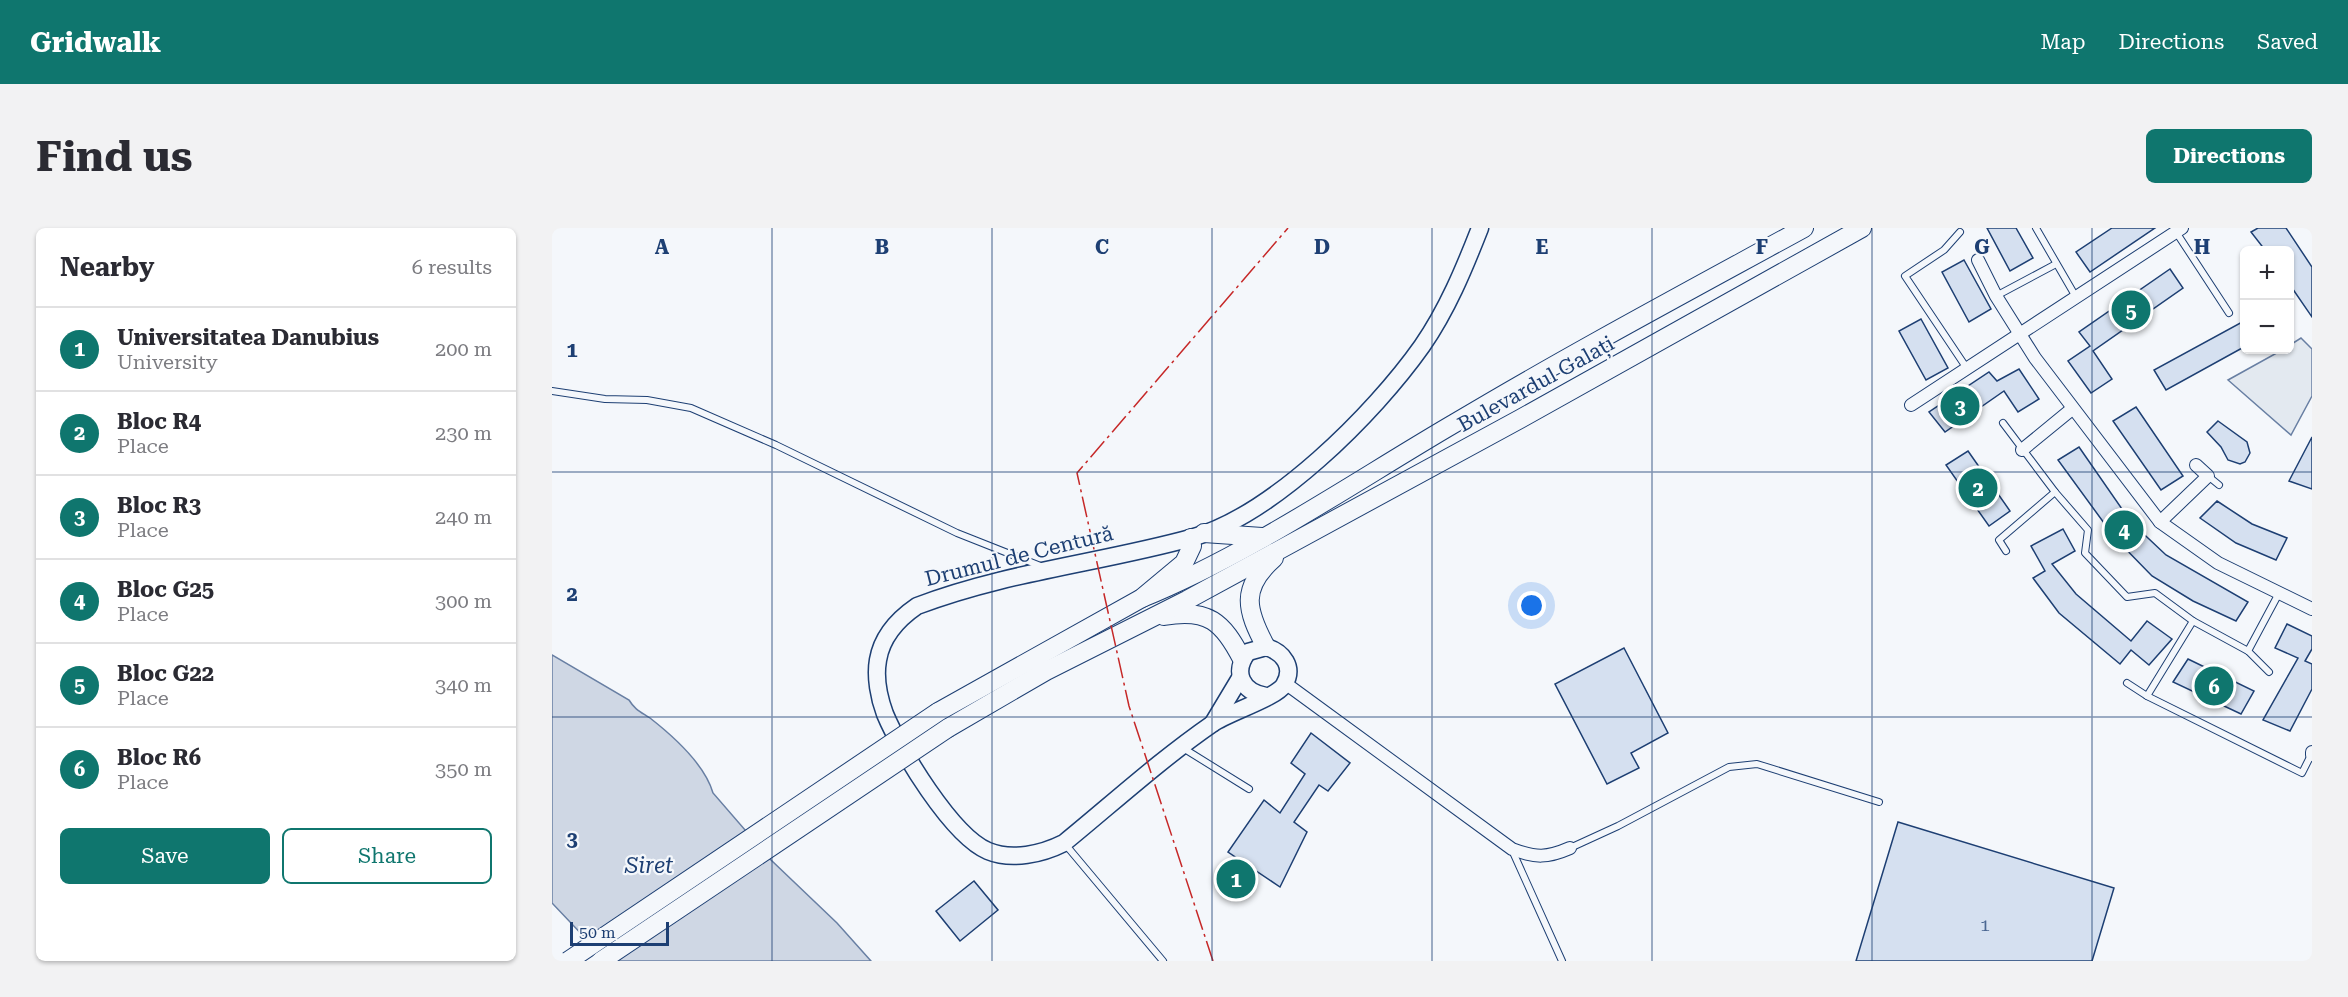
<!DOCTYPE html>
<html lang="en">
<head>
<meta charset="utf-8">
<style>
	body { margin:0; font-family:"Roboto Serif",serif; background:#f2f2f3; color:#2b2b33 }
	.controls { position:absolute; right:18px; top:18px; display:grid; overflow:hidden; border-radius:9px; box-shadow:0 2px 4px #0004 }
	.controls button { width:54px; height:54px; display:grid; place-items:center; padding:0; border:0; border-bottom:2px solid #e1e1e2; background:#fff; color:#2b2b33; font:30px sans-serif }
	.scale { position:absolute; left:18px; bottom:15px; width:99px; box-sizing:border-box; padding-left:6px; border:3px solid #1d3f73; border-top:0; font-size:16px; line-height:21px; white-space:nowrap; color:#1d3f73; -webkit-text-stroke:4px #f4f7fb; paint-order:stroke }
	.you { position:absolute; left:980px; top:378px; width:21px; height:21px; margin:-15px; border:4px solid #fff; border-radius:50%; background:#1a73e8; box-shadow:0 0 0 9px #1a73e833 }
	.badge { display:grid; place-items:center; width:39px; height:39px; border-radius:50%; background:#0f766e; color:#fff; font-size:20px; font-weight:700 }
	.pin { position:absolute; translate:-50% -50%; border:3px solid #fff; box-shadow:0 2px 6px #0006 }
	.list { margin:0; padding:0; list-style:none }
	h2 { display:flex; justify-content:space-between; align-items:center; height:78px; margin:0; padding:0 24px; font-size:26px }
	h2 small { font-size:20px; font-weight:400; color:#7c7c81 }
	.list li { display:grid; grid-template-columns:39px 1fr auto; gap:18px; align-items:center; box-sizing:border-box; height:84px; padding:0 24px; border-top:2px solid #e1e1e2 }
	.list b { display:block; font-size:22px; white-space:nowrap }
	.list p { margin:0; font-size:20px; white-space:nowrap; color:#7c7c81 }
	.list em { font-size:20px; font-style:normal; color:#7c7c81 }
	.actions { display:flex; gap:12px; padding:18px 24px }
	.actions a { flex:1; padding:14px 0; border:2px solid #0f766e; border-radius:9px; text-align:center; font-size:21px; color:#0f766e }
	.actions .main { background:#0f766e; color:#fff }
	.map { position:relative; flex:none; width:1760px; height:733px; overflow:hidden; border-radius:9px }
	header { display:flex; align-items:center; gap:36px; box-sizing:border-box; height:84px; padding:0 30px; background:#0f766e; color:#fff }
	header strong { font-size:28px }
	nav { display:flex; gap:33px; margin-inline-start:auto; font-size:21px }
	.intro { display:flex; align-items:center; justify-content:space-between; box-sizing:border-box; height:144px; padding:0 36px }
	h1 { margin:0; font-size:42px }
	.button { padding:15px 27px; border-radius:9px; background:#0f766e; color:#fff; font-size:21px; font-weight:700 }
	main { display:flex; gap:36px; padding:0 36px }
	aside { flex:1; background:#fff; border-radius:9px; box-shadow:0 2px 4px #0004 }
	.map>svg:first-child { display:block }
	.green { fill:#e3e9f0; stroke:#687fa3; stroke-width:1.5 }
	.water { fill:#cfd7e4; stroke:#687fa3; stroke-width:1.5 }
	.building { fill:#d5e0f0; stroke:#1d3f73; stroke-width:1.5 }
	.lines { fill:none; stroke-linecap:round; stroke-linejoin:round }
	.lane-casing { stroke:#1d3f73; stroke-width:8 }
	.street-casing { stroke:#1d3f73; stroke-width:14 }
	.secondary-casing { stroke:#1d3f73; stroke-width:19 }
	.primary-casing { stroke:#1d3f73; stroke-width:20 }
	.lane { stroke:#f4f7fb; stroke-width:6 }
	.street { stroke:#f4f7fb; stroke-width:12 }
	.secondary { stroke:#f4f7fb; stroke-width:16 }
	.primary { stroke:#f4f7fb; stroke-width:18 }
	.primary-bridge-casing { stroke:#1d3f73; stroke-width:20; stroke-linecap:butt }
	.primary-bridge { stroke:#f4f7fb; stroke-width:18 }
	.power { stroke:#c62828; stroke-width:1.5; stroke-dasharray:21 4.5 3 4.5; stroke-linecap:butt }
	.grid { fill:none; stroke:#1d3f73; stroke-width:1.5; stroke-opacity:0.55 }
	.labels { text-anchor:middle; dominant-baseline:central; stroke-width:4.5; stroke-linejoin:round; paint-order:stroke }
	.number-label { font-size:18px; fill:#4b6792 }
	.street-label { font-size:21px; fill:#1d3f73; stroke:#f4f7fb }
	.water-label { font-size:22px; font-style:italic; fill:#1d3f73; stroke:#f4f7fb }
	.grid-label { font-size:20px; text-anchor:middle; font-weight:bold; fill:#1d3f73; stroke:#f4f7fb; stroke-width:4.5; stroke-linejoin:round; paint-order:stroke }
</style>
</head>
<body>
<header>
<strong>Gridwalk</strong>
<nav><a>Map</a><a>Directions</a><a>Saved</a></nav>
</header>
<div class="intro"><h1>Find us</h1><a class="button">Directions</a></div>
<main>
<aside>
<h2>Nearby<small>6 results</small></h2>
<ul class="list">
<li><span class="badge">1</span><div><b>Universitatea Danubius</b><p>University</p></div><em>200 m</em></li>
<li><span class="badge">2</span><div><b>Bloc R4</b><p>Place</p></div><em>230 m</em></li>
<li><span class="badge">3</span><div><b>Bloc R3</b><p>Place</p></div><em>240 m</em></li>
<li><span class="badge">4</span><div><b>Bloc G25</b><p>Place</p></div><em>300 m</em></li>
<li><span class="badge">5</span><div><b>Bloc G22</b><p>Place</p></div><em>340 m</em></li>
<li><span class="badge">6</span><div><b>Bloc R6</b><p>Place</p></div><em>350 m</em></li>
</ul>
<div class="actions"><a class="main">Save</a><a>Share</a></div>
</aside>
<div class="map">
<svg width="1760" height="733" viewBox="0 0 1760 733">
	<rect width="100%" height="100%" fill="#f4f7fb"/>
	<polygon class="green" points="1749,110 1760,121 1760,168 1739,207 1676,152 1730,122 1738,122 1738,117"/>
	<path class="water" d="M0,427L77,472C83,482 89,484 98,490C121,508 153,537 161,565L219,632L285,695L319,733H55L0,675Z"/>
	<g class="building">
		<polygon points="1435,0 1464,0 1481,30 1458,43"/>
		<polygon points="1560,0 1603,0 1538,44 1524,24"/>
		<polygon points="1706,0 1734,0 1760,39 1760,89 1738,57 1738,22 1713,22 1699,4"/>
		<polygon points="1412,32 1439,81 1417,94 1390,44"/>
		<polygon points="1618,41 1631,60 1541,123 1560,151 1539,165 1516,133 1538,118 1527,104"/>
		<polygon points="1369,91 1396,140 1374,152 1347,103"/>
		<polygon points="1692,93 1692,119 1614,162 1602,142"/>
		<polygon points="1467,141 1487,171 1466,184 1452,163 1393,204 1377,184 1437,144 1445,153"/>
		<polygon points="1584,179 1631,248 1609,262 1561,193"/>
		<polygon points="1666,193 1695,214 1698,225 1693,234 1688,236 1676,232 1669,219 1655,204"/>
		<polygon points="1760,209 1760,261 1737,253"/>
		<polygon points="1527,219 1579,294 1614,327 1696,374 1684,393 1641,373 1600,348 1563,310 1506,232"/>
		<polygon points="1416,223 1458,283 1437,298 1394,237"/>
		<polygon points="1665,273 1700,296 1735,310 1724,332 1684,315 1648,290"/>
		<polygon points="1511,301 1523,323 1500,336 1524,366 1579,413 1595,393 1620,411 1597,437 1579,422 1568,436 1507,385 1481,350 1493,343 1479,318"/>
		<polygon points="1735,396 1760,408 1760,421 1753,433 1760,436 1760,461 1738,503 1711,492 1746,430 1723,420"/>
		<polygon points="1072,420 1116,505 1079,525 1087,540 1055,556 1003,456"/>
		<polygon points="1636,431 1702,463 1689,486 1621,454"/>
		<polygon points="759,505 798,535 776,563 767,557 742,594 755,604 728,659 676,624 712,572 728,585 753,546 739,535"/>
		<polygon points="1346,594 1562,660 1540,733 1304,733"/>
		<polygon points="422,653 446,682 408,713 384,683"/>
	</g>
	<g class="lines">
		<g class="lane-casing">
			<g id="lane">
				<polyline points="1484,0 1524,69"/>
				<polyline points="1408,4 1392,22 1353,48 1414,139"/>
				<polyline points="1624,4 1677,85"/>
				<polyline points="1444,68 1504,36"/>
				<polyline points="0,163 53,171 95,172 139,180 224,217 405,305 491,339"/>
				<polyline points="1451,195 1503,264 1447,312 1454,323"/>
				<polyline points="1656,248 1667,257"/>
				<polyline points="1503,264 1536,302 1533,325 1575,369 1603,365 1641,393"/>
				<polyline points="1696,423 1726,367"/>
				<polyline points="1575,455 1595,468 1641,393 1696,423 1717,444"/>
				<polyline points="1595,468 1750,545 1759,527"/>
				<polyline points="631,520 697,561"/>
				<polyline points="513,616 611,733"/>
				<polyline points="1018,620 1066,598 1177,539 1205,536 1327,574"/>
				<polyline points="960,622 1010,733"/>
			</g>
		</g>
		<g class="street-casing">
			<g id="street">
				<polyline points="1426,32 1444,68 1483,130 1608,294 1666,335 1760,381"/>
				<polyline points="1359,177 1630,0"/>
				<polyline points="1470,222 1520,181"/>
				<polyline points="1608,294 1656,248 1644,237"/>
				<path d="M733,455L960,621C984,630 995,630 1018,620"/>
				<polyline points="1760,524 1760,527"/>
			</g>
		</g>
		<g class="secondary-casing">
			<g id="secondary">
				<path d="M714,468C690,464 680,444 696,424L714,419C731,424 743,439 732,457C724,470 675,485 660,496C608,532 561,575 512,615C490,626 460,633 436,623C400,608 348,522 333,486C327,470 323,449 326,432C330,408 346,391 365,378C454,344 548,335 639,310C720,288 822,186 870,118C895,82 912,41 928,0"/>
				<polyline points="661,495 688,450"/>
			</g>
		</g>
		<g class="primary-casing">
			<g id="primary">
				<polyline points="652,305 710,309"/>
				<path d="M590,370C698,326 802,254 903,195C1017,127 1135,64 1252,0"/>
				<path d="M612,388C656,380 671,394 690,431"/>
				<path d="M714,419C694,382 688,360 722,330"/>
				<polyline points="386,484 590,370 632,335 640,318 639,310"/>
				<polyline points="396,500 494,443 635,372 968,191 1310,0"/>
			</g>
		</g>
		<use href="#lane" class="lane"/>
		<use href="#street" class="street"/>
		<use href="#secondary" class="secondary"/>
		<use href="#primary" class="primary"/>
		<g class="primary-bridge-casing">
			<g id="primary-bridge">
				<polyline points="16,733 386,484"/>
				<polyline points="49,733 396,500"/>
			</g>
		</g>
		<use href="#primary-bridge" class="primary-bridge"/>
		<polyline class="power" points="661,733 577,478 525,245 736,0"/>
	</g>
	<path class="grid" d="M220,0V733M440,0V733M660,0V733M880,0V733M1100,0V733M1320,0V733M1540,0V733M0,244H1760M0,489H1760"/>
	<g class="labels">
		<g class="number-label">
			<text x="1433" y="696">1</text>
		</g>
		<g class="street-label">
			<text transform="translate(984 156) rotate(-29)">Bulevardul Galați</text>
			<text transform="translate(467 328) rotate(-14)">Drumul de Centură</text>
		</g>
		<g class="water-label">
			<text x="97" y="637">Siret</text>
		</g>
	</g>
	<g class="grid-label">
		<text x="110" y="26">A</text>
		<text x="330" y="26">B</text>
		<text x="550" y="26">C</text>
		<text x="770" y="26">D</text>
		<text x="990" y="26">E</text>
		<text x="1210" y="26">F</text>
		<text x="1430" y="26">G</text>
		<text x="1650" y="26">H</text>
		<text x="20" y="129">1</text>
		<text x="20" y="373">2</text>
		<text x="20" y="618">3</text>
	</g>
</svg>
<div class="controls">
<button>+</button>
<button>−</button>
</div>
<div class="scale">50 m</div>
<div class="you"></div>
<div class="pin badge" style="left:684px;top:651px">1</div>
<div class="pin badge" style="left:1426px;top:260px">2</div>
<div class="pin badge" style="left:1408px;top:178px">3</div>
<div class="pin badge" style="left:1572px;top:302px">4</div>
<div class="pin badge" style="left:1579px;top:82px">5</div>
<div class="pin badge" style="left:1662px;top:458px">6</div>
</div>
</main>
</body>
</html>
